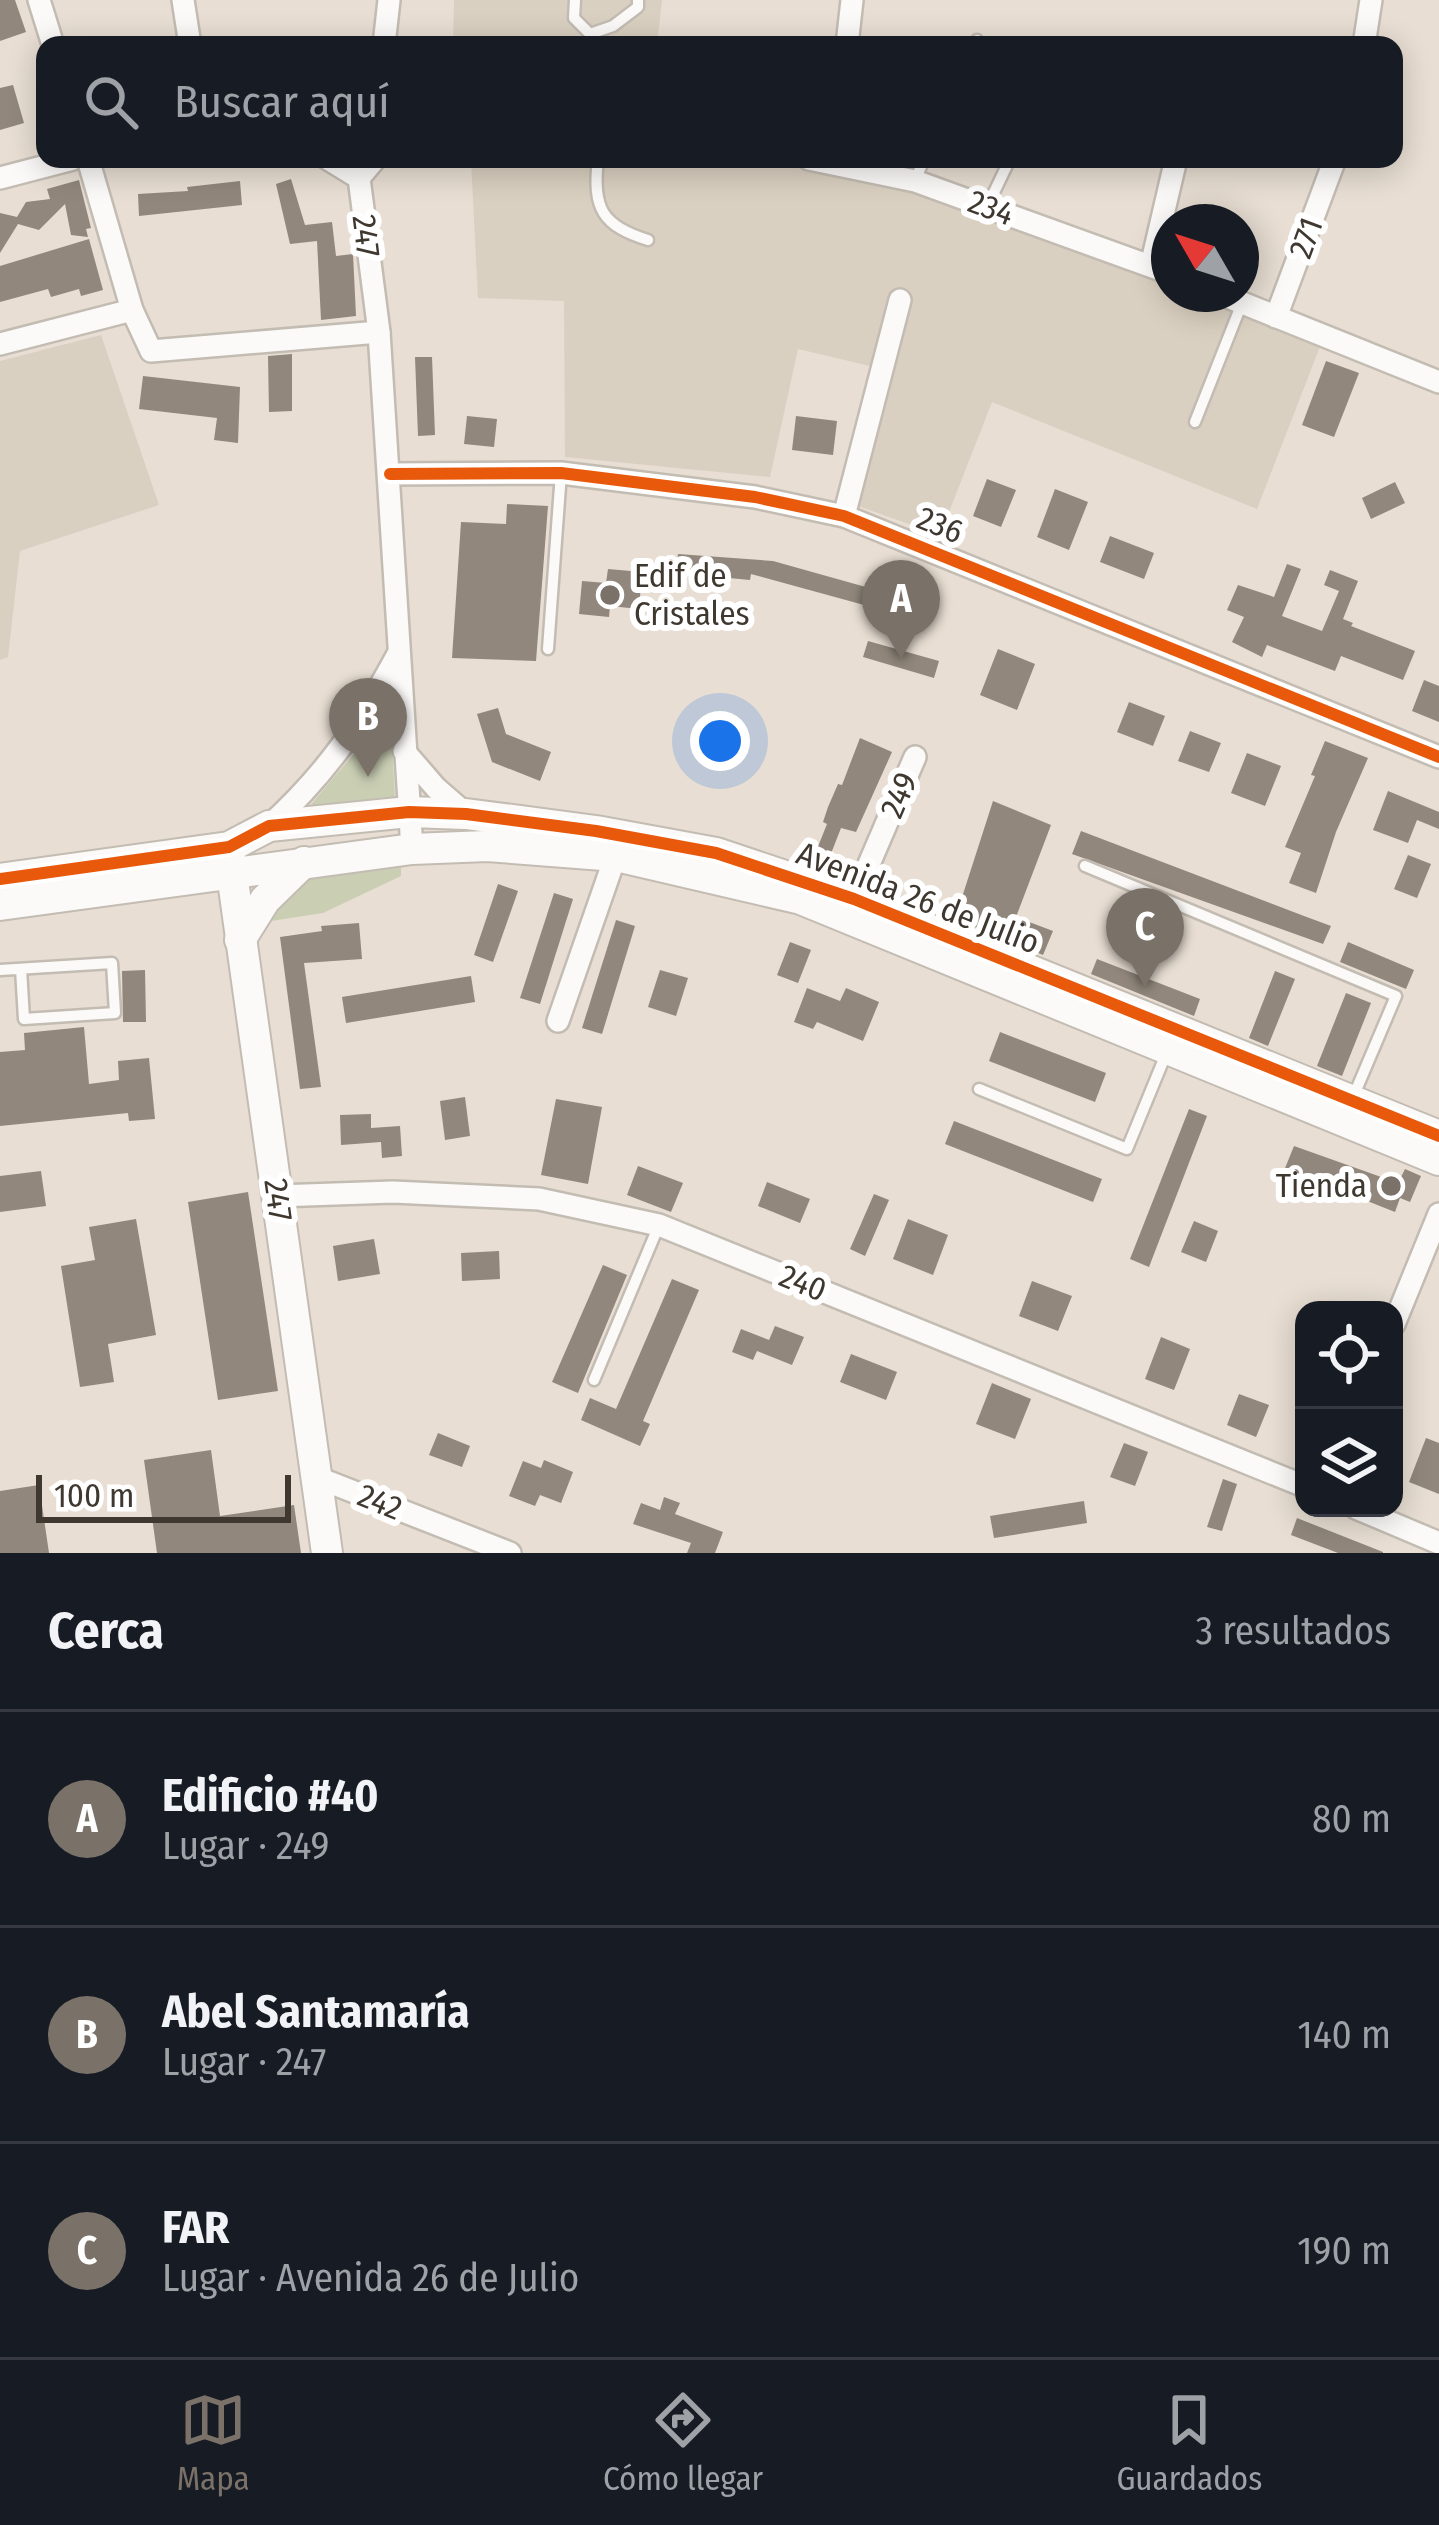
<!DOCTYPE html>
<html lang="es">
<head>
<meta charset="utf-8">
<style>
	body { margin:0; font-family:"Fira Sans Condensed",sans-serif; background:#20242c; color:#f1f3f6 }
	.controls { position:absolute; right:36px; bottom:36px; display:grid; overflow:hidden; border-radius:24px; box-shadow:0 6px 30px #0003 }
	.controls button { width:108px; height:108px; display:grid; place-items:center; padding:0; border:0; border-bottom:3px solid #363941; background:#171b24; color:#f1f3f6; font:60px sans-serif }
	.compass { position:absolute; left:1151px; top:204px; width:108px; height:108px; border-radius:50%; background:#171b24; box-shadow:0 6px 30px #0003; rotate:309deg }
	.scale { position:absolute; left:36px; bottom:30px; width:255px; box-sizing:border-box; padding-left:12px; border:6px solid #3f3830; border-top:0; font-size:33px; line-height:42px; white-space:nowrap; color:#3f3830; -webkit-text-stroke:9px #fff; paint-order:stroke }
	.you { position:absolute; left:720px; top:741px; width:42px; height:42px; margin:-30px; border:9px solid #fff; border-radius:50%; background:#1a73e8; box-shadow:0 0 0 18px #1a73e833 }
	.badge { display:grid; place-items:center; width:78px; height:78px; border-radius:50%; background:#7a7269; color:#fff; font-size:39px; font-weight:700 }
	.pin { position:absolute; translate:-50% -99px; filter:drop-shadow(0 3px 6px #0008) }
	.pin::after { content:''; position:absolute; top:63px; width:42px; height:36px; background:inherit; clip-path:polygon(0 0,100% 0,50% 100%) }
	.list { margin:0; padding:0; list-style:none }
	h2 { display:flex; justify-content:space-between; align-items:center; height:156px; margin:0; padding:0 48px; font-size:51px }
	h2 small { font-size:39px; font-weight:400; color:#9ea1a6 }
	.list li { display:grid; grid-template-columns:78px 1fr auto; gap:36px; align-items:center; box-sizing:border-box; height:216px; padding:0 48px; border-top:3px solid #363941 }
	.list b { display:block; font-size:45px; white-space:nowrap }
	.list p { margin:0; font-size:39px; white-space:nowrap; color:#9ea1a6 }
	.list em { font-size:39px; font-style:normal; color:#9ea1a6 }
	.icon { flex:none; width:66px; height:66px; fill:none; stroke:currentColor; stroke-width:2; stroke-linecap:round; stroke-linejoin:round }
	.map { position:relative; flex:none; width:1439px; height:1553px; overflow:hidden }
	.search { position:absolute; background:#171b24; box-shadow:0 6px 30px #0003; left:36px; right:36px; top:36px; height:132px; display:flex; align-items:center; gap:30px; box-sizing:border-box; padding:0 42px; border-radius:24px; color:#9ea1a6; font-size:45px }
	.sheet { height:804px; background:#171b24 }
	nav { display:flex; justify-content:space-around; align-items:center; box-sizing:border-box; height:168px; border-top:3px solid #363941; background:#171b24; font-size:33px; color:#9ea1a6 }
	nav a { display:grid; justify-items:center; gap:6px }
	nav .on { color:#7a7269 }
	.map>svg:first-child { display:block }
	.industrial { fill:#dad0c1 }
	.green { fill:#cacfb4 }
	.building { fill:#91877c }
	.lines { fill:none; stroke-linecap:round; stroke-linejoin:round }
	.lane-casing { stroke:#c3bcb3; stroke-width:15 }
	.street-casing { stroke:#c3bcb3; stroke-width:26 }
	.secondary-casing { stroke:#c3bcb3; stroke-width:34 }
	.lane { stroke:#fcfaf8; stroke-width:10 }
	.street { stroke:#fcfaf8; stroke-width:21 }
	.secondary { stroke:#fcfaf8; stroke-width:30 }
	.cycleway-casing { stroke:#fff; stroke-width:20 }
	.cycleway { stroke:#e8590c; stroke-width:12 }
	.poi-dot { fill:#7a7269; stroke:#fff; stroke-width:4.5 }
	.labels { text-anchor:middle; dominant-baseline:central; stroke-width:12; stroke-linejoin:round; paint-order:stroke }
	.street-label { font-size:33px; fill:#3f3830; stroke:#fff }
	.poi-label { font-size:33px; fill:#3f3830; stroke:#fff; text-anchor:start }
</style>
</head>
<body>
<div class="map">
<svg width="1439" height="1553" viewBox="0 0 1439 1553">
	<rect width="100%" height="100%" fill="#e8ded3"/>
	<g class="industrial">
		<polygon points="454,0 662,0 657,45 453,45"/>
		<polygon points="471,159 735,159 836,168 912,189 1169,286 1169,294 1190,294 1321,344 1257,509 992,402 940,535 855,505 891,371 798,349 770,477 565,457 564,301 478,298"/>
		<polygon points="101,335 159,505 20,551 8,657 0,660 0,361"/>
	</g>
	<g class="green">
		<polygon points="389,693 395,799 308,808 364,742"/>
		<path d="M401,867V876L323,913L271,921C311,861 336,871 401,867Z"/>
	</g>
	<g class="building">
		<polygon points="0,0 15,0 26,32 0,41"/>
		<polygon points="13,85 24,123 0,130 0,88"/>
		<polygon points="291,179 305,225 332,222 336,256 353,254 356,316 321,320 317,241 290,244 276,184"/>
		<polygon points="79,180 91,228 86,229 88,237 71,235 65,204 39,230 18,224 0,253 0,213 17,217 26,202 50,199 47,189"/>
		<polygon points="240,181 242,205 139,216 138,194 188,191 187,187"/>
		<polygon points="89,239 103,290 81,296 79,289 51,297 48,289 0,302 0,266"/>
		<polygon points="292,354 292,411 269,412 268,356"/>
		<polygon points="415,357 432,357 435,435 418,436"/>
		<polygon points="1326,361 1359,373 1334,437 1302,425"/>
		<polygon points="143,376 240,387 238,443 214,440 217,418 139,409"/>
		<polygon points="467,416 497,419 494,447 464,444"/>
		<polygon points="796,416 837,421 833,455 792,450"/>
		<polygon points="987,479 1016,490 1001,527 973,516"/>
		<polygon points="1395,482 1405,503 1371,519 1362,498"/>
		<polygon points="1055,489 1088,502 1069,550 1037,537"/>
		<polygon points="507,504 548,506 536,661 452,658 461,522 506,524"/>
		<polygon points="1110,536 1154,553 1144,579 1100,562"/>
		<polygon points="678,554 773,561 880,591 875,608 751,574 750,580 676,573"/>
		<polygon points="1287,564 1301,569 1282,616 1322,631 1339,591 1324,585 1330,570 1358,581 1343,619 1353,623 1351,626 1415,651 1403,680 1341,656 1335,671 1267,645 1262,657 1232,642 1244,617 1227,610 1238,585 1274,597"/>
		<polygon points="608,569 642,572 639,609 610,606 609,617 579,614 582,581 606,583"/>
		<polygon points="868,641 939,661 934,678 863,657"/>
		<polygon points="998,649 1035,664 1017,710 980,695"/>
		<polygon points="1424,680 1439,686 1439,722 1412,711"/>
		<polygon points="1129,702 1165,716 1153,746 1117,732"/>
		<polygon points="498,708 506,734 551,752 540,781 492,762 477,714"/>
		<polygon points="1190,731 1221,743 1209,772 1178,761"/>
		<polygon points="860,738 892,752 856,832 841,828 825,869 811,864 827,824 823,822 828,807 838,784 842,785"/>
		<polygon points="1325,741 1368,758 1336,832 1316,893 1289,883 1301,853 1285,847 1315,776 1311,775"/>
		<polygon points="1247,753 1281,766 1265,806 1231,793"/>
		<polygon points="1388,791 1439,812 1439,829 1417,820 1408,843 1373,830"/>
		<polygon points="993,801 1051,825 1016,917 1053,931 1043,955 955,919"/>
		<polygon points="1081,831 1304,916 1331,926 1323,944 1072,854"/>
		<polygon points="1408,855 1431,864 1417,898 1394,889"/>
		<polygon points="498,884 518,891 493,962 474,955"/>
		<polygon points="554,893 573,899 540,1004 520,998"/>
		<polygon points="616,920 635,926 602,1034 582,1028"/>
		<polygon points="359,923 362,959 304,963 321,1087 300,1089 280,937 322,931 321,926"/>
		<polygon points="790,942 811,950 798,983 777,975"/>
		<polygon points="1348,942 1414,970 1406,989 1340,962"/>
		<polygon points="1097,959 1200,999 1194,1016 1091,974"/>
		<polygon points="145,970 146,1022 123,1022 122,971"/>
		<polygon points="660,970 688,978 676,1016 648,1007"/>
		<polygon points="1275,971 1295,979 1268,1046 1249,1038"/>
		<polygon points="471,976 475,1002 346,1023 342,997"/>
		<polygon points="807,988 840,1001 846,988 879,1002 863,1041 817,1022 813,1029 794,1022"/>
		<polygon points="1346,993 1371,1003 1342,1076 1317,1066"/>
		<polygon points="84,1027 89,1084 119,1080 118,1061 149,1058 155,1119 129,1121 128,1113 0,1126 0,1052 25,1050 24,1033"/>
		<polygon points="1000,1032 1106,1073 1095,1102 989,1061"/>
		<polygon points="465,1097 470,1136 445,1140 440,1101"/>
		<polygon points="556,1099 602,1107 588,1184 541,1175"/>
		<polygon points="1189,1109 1207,1116 1149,1267 1130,1259"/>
		<polygon points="371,1114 371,1128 400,1126 402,1156 382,1158 381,1142 341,1145 340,1115"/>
		<polygon points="954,1121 1102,1179 1093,1202 945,1144"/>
		<polygon points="1294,1146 1398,1183 1405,1169 1421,1176 1410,1202 1400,1198 1395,1212 1337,1189 1334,1199 1281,1178"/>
		<polygon points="638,1166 683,1183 671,1212 627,1195"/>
		<polygon points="41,1171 46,1206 0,1212 0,1176"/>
		<polygon points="767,1182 810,1199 800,1223 758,1206"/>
		<polygon points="248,1192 278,1391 218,1400 188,1202"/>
		<polygon points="874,1194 889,1200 865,1256 850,1249"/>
		<polygon points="136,1219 156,1335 108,1344 114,1382 80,1387 61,1266 95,1260 89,1227"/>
		<polygon points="908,1219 948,1235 933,1275 893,1259"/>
		<polygon points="1194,1221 1218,1231 1206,1262 1181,1252"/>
		<polygon points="374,1239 380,1274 338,1281 333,1246"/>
		<polygon points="499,1251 500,1279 462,1281 461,1253"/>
		<polygon points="603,1265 627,1275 578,1393 552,1382"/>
		<polygon points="672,1279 699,1290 643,1421 650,1424 640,1446 581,1420 590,1398 616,1409"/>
		<polygon points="1032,1281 1072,1296 1058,1331 1019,1316"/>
		<polygon points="775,1326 804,1337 792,1365 757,1351 753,1360 732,1352 741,1329 769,1340"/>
		<polygon points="1161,1337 1190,1349 1174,1390 1145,1379"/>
		<polygon points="851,1354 897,1372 886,1400 840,1382"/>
		<polygon points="992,1383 1031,1399 1015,1439 976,1424"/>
		<polygon points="1239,1394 1269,1405 1256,1437 1227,1425"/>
		<polygon points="438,1433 470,1446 462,1467 429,1455"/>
		<polygon points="1426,1438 1439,1443 1439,1494 1409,1482"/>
		<polygon points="1124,1443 1148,1452 1135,1486 1110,1477"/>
		<polygon points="211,1450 220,1516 294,1505 301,1553 157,1553 144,1460"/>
		<polygon points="544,1460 573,1472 561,1503 540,1495 535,1506 509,1496 523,1461 541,1468"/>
		<polygon points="1223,1479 1237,1484 1222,1531 1207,1527"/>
		<polygon points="39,1485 49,1553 0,1553 0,1491"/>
		<polygon points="664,1497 680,1503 675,1514 723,1532 715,1553 687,1553 691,1543 633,1524 641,1503 660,1510"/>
		<polygon points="1084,1501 1087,1523 994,1538 990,1516"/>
		<polygon points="1297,1518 1383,1552 1383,1553 1338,1553 1291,1535"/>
	</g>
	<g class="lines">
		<g class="lane-casing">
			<g id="lane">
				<polyline points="575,0 574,18 590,34 589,45"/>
				<polyline points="590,34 613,26 638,7 638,0"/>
				<polyline points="975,45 977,40"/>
				<path d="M598,159C592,208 602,226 648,240"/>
				<polyline points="915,181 924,159"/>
				<polyline points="987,207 1010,159"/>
				<polyline points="1195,422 1242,303"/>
				<polyline points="548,649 561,473"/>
				<polyline points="1085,866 1396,996 1354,1095"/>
				<polyline points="0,970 112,963 115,1013 24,1019 21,969"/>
				<polyline points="979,1089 1127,1149 1166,1054"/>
				<polyline points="594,1380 659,1225"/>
			</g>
		</g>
		<g class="street-casing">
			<g id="street">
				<polyline points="39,0 53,45"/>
				<polyline points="183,0 190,45"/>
				<polyline points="384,45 389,0"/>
				<polyline points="847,45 852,0"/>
				<polyline points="1364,45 1371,0"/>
				<polyline points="88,159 132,310 151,351 379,332"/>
				<polyline points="328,159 359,178"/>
				<polyline points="375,159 359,178 379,332 412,849"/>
				<polyline points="809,159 915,181 1169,273"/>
				<polyline points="0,178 73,159"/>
				<polyline points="1151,266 1176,159"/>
				<polyline points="1220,294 1439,382"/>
				<polyline points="1276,317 1335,159"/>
				<polyline points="0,344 132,310"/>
				<polyline points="390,474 561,473 755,497 844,516 1439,757"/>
				<polyline points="844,516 900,300"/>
				<polyline points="404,751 436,788 466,814"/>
				<path d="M269,826C327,773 361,723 398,654"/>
				<polyline points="854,899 915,757"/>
				<polyline points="558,1021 619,846"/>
				<polyline points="277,1196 393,1192 539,1199 659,1225 1304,1486"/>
				<polyline points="1394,1324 1439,1214"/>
				<polyline points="316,1477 510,1553"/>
				<polyline points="1356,1508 1439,1543"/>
			</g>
		</g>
		<g class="secondary-casing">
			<g id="secondary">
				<polyline points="229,852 327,1553"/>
				<polyline points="0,879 229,847 269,826 409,812 466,814 596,831 716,853 854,899 1439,1136"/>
				<polyline points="0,905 412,849 487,846 616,856 801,899 1439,1160"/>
				<polyline points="240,940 265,900 304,862"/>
			</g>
		</g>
		<use href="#lane" class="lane"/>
		<use href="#street" class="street"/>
		<use href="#secondary" class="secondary"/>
		<g class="cycleway-casing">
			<g id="cycleway">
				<polyline points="390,474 561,473 755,497 844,516 1439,757"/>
				<polyline points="0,879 229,847 269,826 409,812 466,814 596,831 716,853 854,899 1439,1136"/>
			</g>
		</g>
		<use href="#cycleway" class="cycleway"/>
	</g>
	<g class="poi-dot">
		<circle cx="610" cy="595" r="12"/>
		<circle cx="1391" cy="1186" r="12"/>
	</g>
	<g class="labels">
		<g class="street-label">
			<text transform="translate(991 208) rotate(20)">234</text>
			<text transform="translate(366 236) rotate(83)">247</text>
			<text transform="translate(1306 238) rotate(-70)">271</text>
			<text transform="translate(940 525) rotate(22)">236</text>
			<text transform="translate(899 795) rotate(-67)">249</text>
			<text transform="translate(918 898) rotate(21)">Avenida 26 de Julio</text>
			<text transform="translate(278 1200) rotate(82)">247</text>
			<text transform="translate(803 1283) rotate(22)">240</text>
			<text transform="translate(380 1502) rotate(22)">242</text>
		</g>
		<g class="poi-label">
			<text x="634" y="576">Edif de<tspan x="634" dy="38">Cristales</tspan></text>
			<text x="1367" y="1186" text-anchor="end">Tienda</text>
		</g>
	</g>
</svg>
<div class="controls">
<button><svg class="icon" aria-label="locate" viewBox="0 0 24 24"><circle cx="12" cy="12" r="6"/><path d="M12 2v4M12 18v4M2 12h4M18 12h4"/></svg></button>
<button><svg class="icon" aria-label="layers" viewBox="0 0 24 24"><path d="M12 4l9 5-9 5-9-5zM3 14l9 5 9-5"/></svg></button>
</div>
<svg class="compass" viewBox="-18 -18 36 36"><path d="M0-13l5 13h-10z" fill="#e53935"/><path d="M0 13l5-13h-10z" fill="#9ea1a6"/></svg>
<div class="scale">100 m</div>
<div class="you"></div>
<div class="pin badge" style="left:901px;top:659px">A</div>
<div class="pin badge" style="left:368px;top:777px">B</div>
<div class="pin badge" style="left:1145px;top:987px">C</div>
<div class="search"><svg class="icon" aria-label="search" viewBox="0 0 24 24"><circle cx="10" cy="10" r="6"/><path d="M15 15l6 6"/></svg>Buscar aquí</div>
</div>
<section class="sheet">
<h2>Cerca<small>3 resultados</small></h2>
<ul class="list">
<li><span class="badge">A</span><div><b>Edificio #40</b><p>Lugar · 249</p></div><em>80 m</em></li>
<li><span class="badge">B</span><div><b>Abel Santamaría</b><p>Lugar · 247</p></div><em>140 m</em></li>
<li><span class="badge">C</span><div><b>FAR</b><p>Lugar · Avenida 26 de Julio</p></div><em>190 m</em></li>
</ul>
</section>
<nav>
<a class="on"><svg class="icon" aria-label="map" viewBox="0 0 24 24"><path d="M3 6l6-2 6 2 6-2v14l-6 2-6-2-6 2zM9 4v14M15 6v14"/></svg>Mapa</a>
<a><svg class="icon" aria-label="directions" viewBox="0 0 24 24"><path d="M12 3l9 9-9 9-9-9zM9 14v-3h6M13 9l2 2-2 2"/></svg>Cómo llegar</a>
<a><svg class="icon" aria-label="saved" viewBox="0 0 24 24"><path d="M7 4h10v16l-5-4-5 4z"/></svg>Guardados</a>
</nav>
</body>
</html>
